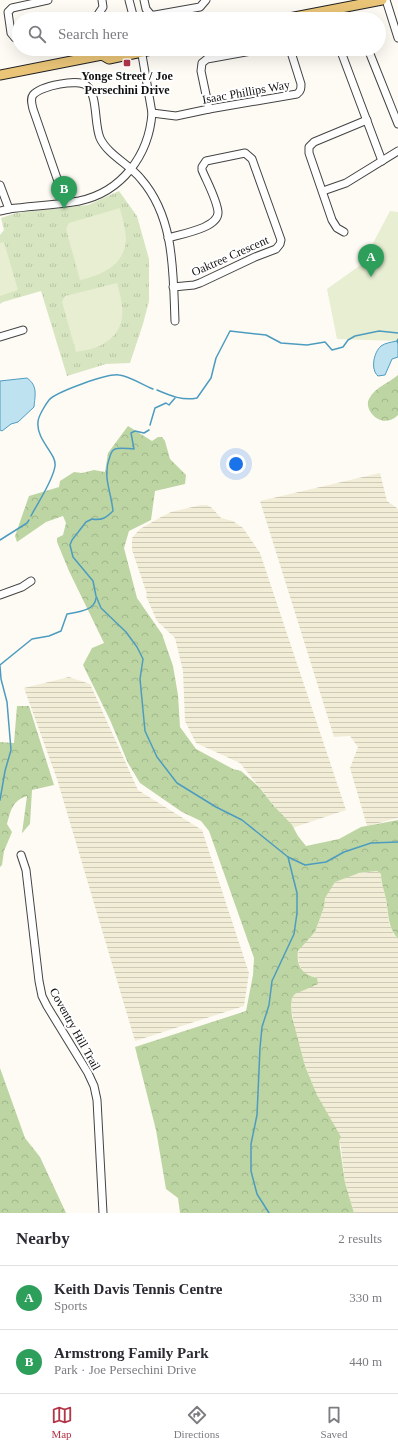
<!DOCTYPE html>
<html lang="en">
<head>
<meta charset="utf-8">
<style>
	body { margin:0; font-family:Georgia,serif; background:#f7f7f7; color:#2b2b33 }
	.you { position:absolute; left:236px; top:464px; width:14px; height:14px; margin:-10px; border:3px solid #fff; border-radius:50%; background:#1a73e8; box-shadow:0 0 0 6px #1a73e833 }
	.badge { display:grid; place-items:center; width:26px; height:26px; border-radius:50%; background:#b23647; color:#fff; font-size:13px; font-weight:700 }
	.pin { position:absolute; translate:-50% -33px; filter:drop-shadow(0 1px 2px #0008) }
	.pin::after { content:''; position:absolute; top:21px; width:14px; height:12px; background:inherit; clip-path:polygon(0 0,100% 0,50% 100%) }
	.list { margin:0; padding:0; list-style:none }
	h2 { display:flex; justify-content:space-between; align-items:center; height:52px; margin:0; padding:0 16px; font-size:17px }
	h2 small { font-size:13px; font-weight:400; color:#7c7c81 }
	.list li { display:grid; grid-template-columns:26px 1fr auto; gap:12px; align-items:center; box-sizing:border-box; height:64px; padding:0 16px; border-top:1px solid #e1e1e2 }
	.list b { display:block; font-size:15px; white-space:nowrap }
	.list p { margin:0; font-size:13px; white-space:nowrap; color:#7c7c81 }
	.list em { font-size:13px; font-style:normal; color:#7c7c81 }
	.icon { flex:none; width:22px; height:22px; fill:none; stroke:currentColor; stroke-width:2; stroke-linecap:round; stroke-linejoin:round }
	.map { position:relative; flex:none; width:398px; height:1213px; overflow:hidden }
	.search { position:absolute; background:#fff; box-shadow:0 4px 16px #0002; left:12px; right:12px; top:12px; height:44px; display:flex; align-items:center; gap:10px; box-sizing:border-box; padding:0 14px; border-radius:22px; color:#7c7c81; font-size:15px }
	.sheet { height:180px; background:#fff }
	nav { display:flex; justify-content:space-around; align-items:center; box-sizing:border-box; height:56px; border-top:1px solid #e1e1e2; background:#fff; font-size:11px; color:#7c7c81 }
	nav a { display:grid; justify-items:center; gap:2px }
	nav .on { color:#b23647 }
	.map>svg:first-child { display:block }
	.farmland { fill:url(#farmland-rules) }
	.forest { fill:url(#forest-crowns) }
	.park { fill:url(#park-tufts) }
	.pitch { fill:#e7eed1 }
	.water { fill:#bee2f0; stroke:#4d9cc0 }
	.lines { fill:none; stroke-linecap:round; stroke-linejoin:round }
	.stream { stroke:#4d9cc0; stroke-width:1.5 }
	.minor-casing { stroke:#434343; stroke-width:9 }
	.major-casing { stroke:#212121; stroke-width:11 }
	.minor { stroke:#fff; stroke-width:7 }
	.major { stroke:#eac578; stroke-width:9 }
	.poi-dot { fill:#b23647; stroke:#fff; stroke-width:1.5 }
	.labels { text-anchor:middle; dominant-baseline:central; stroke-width:4; stroke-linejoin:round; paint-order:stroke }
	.poi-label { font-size:12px; font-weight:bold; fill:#101010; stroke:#fff }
	.street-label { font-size:12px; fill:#101010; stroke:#fff }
</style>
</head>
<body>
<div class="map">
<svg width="398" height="1213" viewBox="0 0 398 1213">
	<defs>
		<pattern id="farmland-rules" width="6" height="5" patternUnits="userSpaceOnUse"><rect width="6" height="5" fill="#f2edd6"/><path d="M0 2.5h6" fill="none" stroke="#cecab7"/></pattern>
		<pattern id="forest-crowns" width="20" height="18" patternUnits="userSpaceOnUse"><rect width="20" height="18" fill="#bdd5a2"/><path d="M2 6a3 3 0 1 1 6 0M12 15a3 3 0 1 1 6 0" fill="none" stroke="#a1b68a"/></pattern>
		<pattern id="park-tufts" width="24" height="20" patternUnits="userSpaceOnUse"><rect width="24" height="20" fill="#d7e6c1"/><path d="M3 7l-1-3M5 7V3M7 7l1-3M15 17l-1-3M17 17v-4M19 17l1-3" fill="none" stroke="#b8c4a5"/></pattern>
	</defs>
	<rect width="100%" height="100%" fill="#fefbf5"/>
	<g class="farmland">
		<polygon points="380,473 387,501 397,508 398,510 398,818 367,826 350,768 358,747 350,736 334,737 260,501"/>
		<polygon points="201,505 207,505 212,508 221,518 233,521 243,528 260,553 346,810 292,828 240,763 196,743 185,721 183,671 175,638 157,621 146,596 147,594 132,550 132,538 140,529 161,517 171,512"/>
		<polygon points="69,677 90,684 138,790 202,830 249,973 244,1006 135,1041 57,779 24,688"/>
		<polygon points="377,871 381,874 381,881 386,899 389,923 394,935 398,939 398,1213 354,1213 345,1183 341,1147 331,1121 317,1095 305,1066 294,1029 291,1005 292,998 295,994 317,978 309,976 303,972 299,964 298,954 300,948 315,932 324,907 325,898 329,890 335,882 354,874"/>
	</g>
	<g class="forest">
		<path d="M398,375V415C382,431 363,410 369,399C375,387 389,383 398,375Z"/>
		<path d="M128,426L152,441L158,437H162L165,441L170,459L186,475L185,484L155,491L151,520L129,531L124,548L137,598L162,634L173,666L178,695L180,727L196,749L233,769L241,771L259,787L274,806L292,825L298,836L306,846L339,839L361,827L398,820V939C387,926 389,914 386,899C384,890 381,883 381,874L377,871L359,873L335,882L325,898L324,907L315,932L298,951C296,967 303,975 317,978L318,984L295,994L292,998L291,1005L292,1017L305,1066L317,1095L341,1137L339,1141L345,1183L354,1213H180L178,1198L166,1189L156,1130L135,1047L246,1011L253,975L254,958L209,831L201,821L182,812L140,783L128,763L110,720L83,665L92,648L104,643L69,571L57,542V538L63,535L66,523L63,516L46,522L17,542L15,536L29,496L59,487L60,481L74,472L82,473L94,470L105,472L108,453Z"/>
		<path d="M17,706H29L54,785L32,790L30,824L22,833L27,796C12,801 11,810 7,824L12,832L4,851L2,865L0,867V742L14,743Z"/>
		<polygon points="0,1068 25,1138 40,1157 66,1213 0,1213"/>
	</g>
	<polygon class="park" points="119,191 137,216 149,259 149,301 143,324 130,363 106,364 67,376 41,291 3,302 0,304 0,235 4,230 1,218 16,213 88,205"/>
	<g class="pitch">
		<path d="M120,208C122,218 126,229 126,239C125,266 101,275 80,280L66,229L69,223Z"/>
		<polygon points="390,211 398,212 398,341 337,339 327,289 362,264"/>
		<polygon points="4,242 18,290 0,296 0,243"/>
		<path d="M117,283C124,307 128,330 103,344C96,349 85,350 76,352L62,302L65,296Z"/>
	</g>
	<g class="water">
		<path d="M397,341H398V357L392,359L385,375L378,376C370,369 374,352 381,346C385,343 392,342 397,341Z"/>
		<path d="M27,378C38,386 35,395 34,407L18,422L11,424L2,431L0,430V381Z"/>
	</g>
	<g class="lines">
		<g class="stream">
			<polyline points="398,339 397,341 398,343"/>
			<path d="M157,390C171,396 183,401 197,398L211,378L216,358L230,331L266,335L281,343L307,345L325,342L332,350L343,347L348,340L355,336L379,331L398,333"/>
			<polyline points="150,425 155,408 166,403 169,405 175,398"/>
			<path d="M149,430L144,433L135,431L131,433L134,449C129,449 120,447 115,449C112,450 111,453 110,456C102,477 111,490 113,511C107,517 102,521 92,519L86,522L72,540L70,545L73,557L93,581L96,596L101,608L126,632L137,647L143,659L140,679L145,731L157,757L177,783L216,807L242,820L288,857L305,865L326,862L344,852L371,843L398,842"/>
			<path d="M31,516C38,502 53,481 55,466C57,454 36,440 38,422C38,417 45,405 49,400C56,392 108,373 119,375C129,376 143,385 153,389"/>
			<polyline points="0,540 27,523 29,520"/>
			<path d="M0,665L32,639L49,636L61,631L67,614C77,612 95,611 96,598"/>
			<polyline points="0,666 1,679 7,702 11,750 5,771 0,800"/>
			<polyline points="269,1213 257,1194 251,1171 251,1144 257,1115 260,1048 262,1027 269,1005 272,981 294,934 297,913 297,893 288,857"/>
		</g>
		<g class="minor-casing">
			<g id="minor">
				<polyline points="129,0 134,19"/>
				<polyline points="144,0 146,9 151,15 155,15 200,7 206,0"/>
				<polyline points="386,0 398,38"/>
				<polyline points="95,19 103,7 102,0"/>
				<polyline points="19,38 15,38 11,33 8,12 12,8 48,0"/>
				<polyline points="340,49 382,161"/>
				<polyline points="368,49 398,124"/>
				<polyline points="209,109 201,71 202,63 207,59 262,49"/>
				<path d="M152,113L176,116L209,109L297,94C301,91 301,88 301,84L290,49"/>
				<polyline points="0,185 9,209"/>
				<polyline points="323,191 346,183 398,151"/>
				<path d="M64,202L60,187L33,109C32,104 30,99 33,95C40,86 79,78 87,86C98,96 94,124 100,138C107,154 130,165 141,179C175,218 173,273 175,321"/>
				<path d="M0,211L9,209C32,206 56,205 79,201C122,192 149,155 152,113L141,49"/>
				<polyline points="344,232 337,228 332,220 309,153 309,147 314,142 367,120"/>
				<path d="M168,238C181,234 219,228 218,212C217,200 207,182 202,170V167L206,161L245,153L252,159L281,240L280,244L276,249L255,257L200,283L194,285L173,287"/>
				<polyline points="0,337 23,330"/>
				<polyline points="0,595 22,587 31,581"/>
				<polyline points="21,855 26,870 39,981 42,996 47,1006 88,1073 94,1086 97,1100 103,1213"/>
			</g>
		</g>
		<g class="major-casing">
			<g id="major">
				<polyline points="284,19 382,0"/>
				<polyline points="102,55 109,59 156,49"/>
				<polyline points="0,75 102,55 108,51 116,49"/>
			</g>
		</g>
		<use href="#minor" class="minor"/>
		<use href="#major" class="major"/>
	</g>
	<rect class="poi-dot" x="123" y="59" width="8" height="8" rx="2"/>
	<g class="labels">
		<g class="poi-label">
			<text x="127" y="76">Yonge Street / Joe<tspan x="127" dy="14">Persechini Drive</tspan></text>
		</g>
		<g class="street-label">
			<text transform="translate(246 92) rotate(-10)">Isaac Phillips Way</text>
			<text transform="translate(230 256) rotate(-24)">Oaktree Crescent</text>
			<text transform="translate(75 1029) rotate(61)">Coventry Hill Trail</text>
		</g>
	</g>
</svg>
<div class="you"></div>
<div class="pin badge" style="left:371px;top:277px;background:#2e9e5b">A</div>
<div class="pin badge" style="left:64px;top:209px;background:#2e9e5b">B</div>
<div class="search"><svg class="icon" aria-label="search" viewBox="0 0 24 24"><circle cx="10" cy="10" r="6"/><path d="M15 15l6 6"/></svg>Search here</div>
</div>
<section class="sheet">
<h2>Nearby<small>2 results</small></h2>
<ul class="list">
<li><span class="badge" style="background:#2e9e5b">A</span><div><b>Keith Davis Tennis Centre</b><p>Sports</p></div><em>330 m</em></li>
<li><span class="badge" style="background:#2e9e5b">B</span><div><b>Armstrong Family Park</b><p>Park · Joe Persechini Drive</p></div><em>440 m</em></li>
</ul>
</section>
<nav>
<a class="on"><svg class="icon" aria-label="map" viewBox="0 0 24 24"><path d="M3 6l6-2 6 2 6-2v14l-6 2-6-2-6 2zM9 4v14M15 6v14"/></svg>Map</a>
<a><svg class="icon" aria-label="directions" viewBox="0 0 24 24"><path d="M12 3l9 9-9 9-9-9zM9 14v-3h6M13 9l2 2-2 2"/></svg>Directions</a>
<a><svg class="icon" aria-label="saved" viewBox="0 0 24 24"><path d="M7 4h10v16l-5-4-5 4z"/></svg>Saved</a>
</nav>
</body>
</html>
